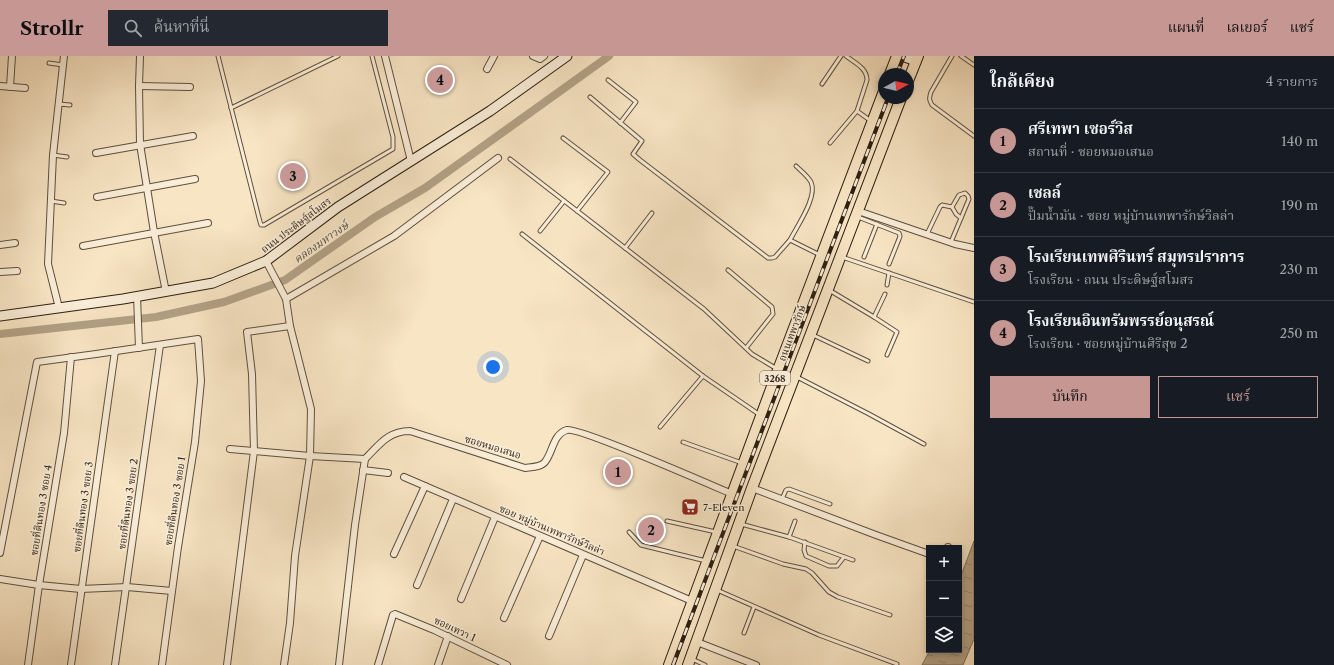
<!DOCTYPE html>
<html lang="th">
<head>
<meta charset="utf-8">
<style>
	body { margin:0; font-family:"Libre Caslon Text","Noto Serif Thai",serif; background:#242831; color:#f1f3f6 }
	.controls { position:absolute; right:12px; bottom:12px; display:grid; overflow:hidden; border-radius:0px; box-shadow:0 2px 6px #0003 }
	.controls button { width:36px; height:36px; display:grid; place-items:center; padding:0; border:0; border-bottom:1px solid #363941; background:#171b24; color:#f1f3f6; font:20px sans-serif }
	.compass { position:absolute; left:878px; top:12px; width:36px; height:36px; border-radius:50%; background:#171b24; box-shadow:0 2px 6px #0003; rotate:82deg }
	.you { position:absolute; left:493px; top:311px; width:14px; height:14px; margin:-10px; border:3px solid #fff; border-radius:50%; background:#1a73e8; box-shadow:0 0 0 6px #1a73e833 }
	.badge { display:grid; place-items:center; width:26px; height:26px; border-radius:50%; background:#c59692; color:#111; font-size:13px; font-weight:700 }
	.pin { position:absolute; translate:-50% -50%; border:2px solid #fff; box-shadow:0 1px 4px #0006 }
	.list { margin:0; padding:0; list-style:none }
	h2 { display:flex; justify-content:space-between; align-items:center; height:52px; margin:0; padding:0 16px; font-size:17px }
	h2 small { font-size:13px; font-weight:400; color:#9ea1a6 }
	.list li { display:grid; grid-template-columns:26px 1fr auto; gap:12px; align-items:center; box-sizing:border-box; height:64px; padding:0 16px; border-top:1px solid #363941 }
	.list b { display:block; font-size:15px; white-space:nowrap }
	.list p { margin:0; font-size:13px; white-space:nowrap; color:#9ea1a6 }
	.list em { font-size:13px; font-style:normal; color:#9ea1a6 }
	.actions { display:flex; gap:8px; padding:12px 16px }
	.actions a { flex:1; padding:9px 0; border:1px solid #c59692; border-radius:0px; text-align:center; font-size:14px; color:#c59692 }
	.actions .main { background:#c59692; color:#111 }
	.icon { flex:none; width:22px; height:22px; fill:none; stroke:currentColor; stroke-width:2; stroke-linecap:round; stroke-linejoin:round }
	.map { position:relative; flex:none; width:974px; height:609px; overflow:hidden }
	header { display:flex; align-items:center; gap:24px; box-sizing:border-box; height:56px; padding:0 20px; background:#c59692; color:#111 }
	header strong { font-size:19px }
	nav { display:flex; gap:22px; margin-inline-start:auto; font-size:14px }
	.search { width:280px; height:36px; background:#242831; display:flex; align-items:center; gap:10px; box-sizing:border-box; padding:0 14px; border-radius:0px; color:#9ea1a6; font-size:15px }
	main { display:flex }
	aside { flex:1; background:#171b24 }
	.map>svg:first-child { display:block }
	.water { fill:url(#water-ripples); stroke:#7d6e58 }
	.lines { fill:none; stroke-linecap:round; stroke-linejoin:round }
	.canal { stroke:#b3a287; stroke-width:8 }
	.lane-casing { stroke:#5f503e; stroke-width:5 }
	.street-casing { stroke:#5f503e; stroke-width:8 }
	.secondary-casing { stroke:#2c1f12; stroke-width:11 }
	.primary-casing { stroke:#2c1f12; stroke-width:12 }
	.lane { stroke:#faeed9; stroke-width:3 }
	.street { stroke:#faeed9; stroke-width:6 }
	.secondary { stroke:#faeed9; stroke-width:9 }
	.primary { stroke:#f8e5c4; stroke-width:10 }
	.rail-casing { stroke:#2c1f12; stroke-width:4 }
	.rail { stroke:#faeed9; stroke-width:2.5; stroke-dasharray:8; stroke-linecap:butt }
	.labels { text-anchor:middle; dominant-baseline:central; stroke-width:3; stroke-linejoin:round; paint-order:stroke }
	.shield { fill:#faeed9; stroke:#6a5d4e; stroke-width:1 }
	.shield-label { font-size:9px; font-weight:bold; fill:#2c1f12 }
	.street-label { font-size:10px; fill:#2c1f12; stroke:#faeed9 }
	.poi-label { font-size:10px; fill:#2c1f12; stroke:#faeed9; text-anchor:start }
	.water-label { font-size:11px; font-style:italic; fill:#5b4d3b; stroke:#faeed9 }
</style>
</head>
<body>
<header>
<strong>Strollr</strong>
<div class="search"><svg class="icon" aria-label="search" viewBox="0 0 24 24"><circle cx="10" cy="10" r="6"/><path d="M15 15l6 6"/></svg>ค้นหาที่นี่</div>
<nav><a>แผนที่</a><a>เลเยอร์</a><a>แชร์</a></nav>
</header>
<main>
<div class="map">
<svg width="974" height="609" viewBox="0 0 974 609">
	<defs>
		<pattern id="water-ripples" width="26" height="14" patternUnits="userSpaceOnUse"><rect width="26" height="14" fill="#b3a287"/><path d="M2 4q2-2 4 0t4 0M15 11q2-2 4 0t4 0" fill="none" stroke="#92836d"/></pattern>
	</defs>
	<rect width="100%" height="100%" fill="#f8e5c4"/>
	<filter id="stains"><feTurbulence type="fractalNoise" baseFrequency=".005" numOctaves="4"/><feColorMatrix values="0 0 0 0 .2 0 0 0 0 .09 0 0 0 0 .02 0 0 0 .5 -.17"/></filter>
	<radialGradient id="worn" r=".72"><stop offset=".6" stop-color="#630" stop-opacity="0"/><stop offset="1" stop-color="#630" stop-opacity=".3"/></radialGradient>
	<polygon class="water" points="974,485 974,583 963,609 922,609 930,594 959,594 959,525"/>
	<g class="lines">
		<polyline class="canal" points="0,278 156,261 224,246 285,224 375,161 425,132 609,0"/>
		<g class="lane-casing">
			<g id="lane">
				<polyline points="218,0 259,162 261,169 264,169 393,93 393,81 372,0"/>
				<path d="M846,0C855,7 867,12 867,24L857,55L871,65"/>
				<path d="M952,0L931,36C929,42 929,44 932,49L974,80"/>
				<polyline points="961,0 974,9"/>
				<polyline points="49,7 63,9"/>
				<polyline points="608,24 636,46 620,67"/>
				<polyline points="822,28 841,0"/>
				<polyline points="590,41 642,85 633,98 640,104 768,202 772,202 775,201 790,184 820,199"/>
				<polyline points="59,48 70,49"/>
				<polyline points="231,52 338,0"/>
				<polyline points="563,82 608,116 577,155"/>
				<polyline points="830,87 857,55"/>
				<polyline points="53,99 67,101"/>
				<polyline points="510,103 704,253 752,298 777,313"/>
				<polyline points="51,145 64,147"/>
				<polyline points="952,151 956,158 961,162"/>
				<polyline points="858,161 899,177 900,180 899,183 889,208"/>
				<polyline points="540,175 564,145"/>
				<polyline points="522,178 703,320 760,359"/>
				<polyline points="927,178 940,151 942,149 952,151 959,139 965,137 968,140 969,143 951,186"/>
				<path d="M790,184C797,170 818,141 811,126C807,119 801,115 796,110"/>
				<polyline points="625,192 652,157"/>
				<polyline points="842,201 974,246"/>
				<polyline points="864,201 877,168"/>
				<polyline points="728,214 772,251 773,258 746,292"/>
				<polyline points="887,229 889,217"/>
				<polyline points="829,234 874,261"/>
				<polyline points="885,238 874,261 897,276 887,299"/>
				<polyline points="813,279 868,305"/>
				<polyline points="797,321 869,358 924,388"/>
				<polyline points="660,371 703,320"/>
				<polyline points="683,386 742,407"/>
				<polyline points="782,443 786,434 789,433 830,448"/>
				<polyline points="667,465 716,476"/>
				<polyline points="741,468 789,481 853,504"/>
				<polyline points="629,476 641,489 706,505"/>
				<polyline points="789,481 795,465"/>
				<polyline points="805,486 804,494 806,500 829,510 837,510 844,501"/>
				<polyline points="733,490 783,508 806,513 812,517 829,536 838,541 890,559"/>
				<polyline points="717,534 819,579 897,608"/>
				<polyline points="744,577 754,551"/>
				<polyline points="692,603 705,609"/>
			</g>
		</g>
		<g class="street-casing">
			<g id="street">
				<polyline points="140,0 139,30 140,88 154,176 166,236"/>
				<polyline points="385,0 411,105"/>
				<polyline points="533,0 540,3 544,0"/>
				<polyline points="487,13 494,0"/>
				<polyline points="0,30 25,32"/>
				<polyline points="139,30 190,31"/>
				<polyline points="10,31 12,0"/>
				<polyline points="96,97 193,80"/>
				<polyline points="97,141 195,123"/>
				<polyline points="858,155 955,188 974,192"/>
				<polyline points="0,189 15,187"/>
				<polyline points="83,190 208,167"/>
				<polyline points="266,205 286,243 290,270 311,353 310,400 295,500 290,567 284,609"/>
				<polyline points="0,216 17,215"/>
				<polyline points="137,240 139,292"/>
				<polyline points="286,243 394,180 498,102"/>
				<polyline points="59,252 48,208 53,99 64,0"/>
				<path d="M230,393L310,400L365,403C379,389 388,375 410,375L525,412C532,411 541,411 545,406C553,396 553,378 567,374C579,371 711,429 732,438"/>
				<polyline points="363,414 388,417"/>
				<polyline points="404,421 692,545"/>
				<polyline points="752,432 876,479 929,498"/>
				<polyline points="948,492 948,491"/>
				<polyline points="0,497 37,306 96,298 198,283 201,325 195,386 178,491 162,609"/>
				<polyline points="394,498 425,430"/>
				<polyline points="0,523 39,529 81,533 127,531 172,535"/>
				<polyline points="417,529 453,443"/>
				<polyline points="461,543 495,461"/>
				<polyline points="504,562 540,480"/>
				<polyline points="549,580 583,499"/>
				<polyline points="697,586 756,609"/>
				<polyline points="28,609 39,529 64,377 71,301"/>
				<polyline points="71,609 115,295"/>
				<polyline points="115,609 160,289"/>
				<polyline points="227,609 254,395 252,318 247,276 290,270"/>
				<polyline points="339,609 355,469 365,403"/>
				<polyline points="378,609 393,559 395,558 434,574 507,609"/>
				<polyline points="438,609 448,580"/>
			</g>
		</g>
		<g class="secondary-casing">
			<g id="secondary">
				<polyline points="902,0 916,5"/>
				<polyline points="0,260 123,243 213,227 266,205 338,151 490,55 567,0"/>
			</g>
		</g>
		<g class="primary-casing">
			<g id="primary">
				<polyline points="890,18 897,0"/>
				<polyline points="908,25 918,0"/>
				<polyline points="669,609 778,314 884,35"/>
				<polyline points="688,609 752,432 901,42"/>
			</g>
		</g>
		<use href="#lane" class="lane"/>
		<use href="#street" class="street"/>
		<use href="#secondary" class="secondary"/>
		<use href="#primary" class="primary"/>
		<g class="rail-casing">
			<g id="rail">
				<polyline points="897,18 904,0"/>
				<polyline points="673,609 888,42"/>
			</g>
		</g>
		<use href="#rail" class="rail"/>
	</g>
	<defs>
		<g id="supermarket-square" transform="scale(0.9)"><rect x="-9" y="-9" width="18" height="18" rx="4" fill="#8f2418" stroke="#faeed9"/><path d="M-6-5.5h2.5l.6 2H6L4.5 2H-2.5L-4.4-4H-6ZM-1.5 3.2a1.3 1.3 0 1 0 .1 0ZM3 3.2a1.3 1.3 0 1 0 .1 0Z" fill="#fff"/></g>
	</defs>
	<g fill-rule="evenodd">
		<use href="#supermarket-square" x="690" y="451"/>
	</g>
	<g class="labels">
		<rect class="shield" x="760" y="315" width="30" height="14" rx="3"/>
		<g class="shield-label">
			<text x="775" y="322">3268</text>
		</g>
		<g class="street-label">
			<text transform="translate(296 169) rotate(-37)">ถนน ประดิษฐ์สโมสร</text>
			<text transform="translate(792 277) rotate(-69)">ถนนเทพารักษ์</text>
			<text transform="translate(493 391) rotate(17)">ซอยหมอเสนอ</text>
			<text transform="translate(175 445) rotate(-81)">ซอยที่ดินทอง 3 ซอย 1</text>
			<text transform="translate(128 448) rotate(-82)">ซอยที่ดินทอง 3 ซอย 2</text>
			<text transform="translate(83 451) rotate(-82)">ซอยที่ดินทอง 3 ซอย 3</text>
			<text transform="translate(41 454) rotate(-81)">ซอยที่ดินทอง 3 ซอย 4</text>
			<text transform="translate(552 474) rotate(23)">ซอย หมู่บ้านเทพารักษ์วิลล่า</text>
			<text transform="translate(455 573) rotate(25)">ซอยเทวา 1</text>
		</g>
		<g class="poi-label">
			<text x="703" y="451">7-Eleven</text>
		</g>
		<g class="water-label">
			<text transform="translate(321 186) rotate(-35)">คลองมหาวงษ์</text>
		</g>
	</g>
	<rect width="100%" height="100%" filter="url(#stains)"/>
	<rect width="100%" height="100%" fill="url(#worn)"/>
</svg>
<div class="controls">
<button>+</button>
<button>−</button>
<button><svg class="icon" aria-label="layers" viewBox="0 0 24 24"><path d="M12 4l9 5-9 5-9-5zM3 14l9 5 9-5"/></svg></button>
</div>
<svg class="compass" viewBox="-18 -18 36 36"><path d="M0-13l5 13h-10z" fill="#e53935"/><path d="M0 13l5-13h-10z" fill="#9ea1a6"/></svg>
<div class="you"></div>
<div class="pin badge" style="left:618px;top:416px">1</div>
<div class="pin badge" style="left:651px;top:474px">2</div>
<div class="pin badge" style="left:293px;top:120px">3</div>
<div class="pin badge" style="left:440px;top:24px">4</div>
</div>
<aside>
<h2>ใกล้เคียง<small>4 รายการ</small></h2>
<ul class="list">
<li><span class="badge">1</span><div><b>ศรีเทพา เซอร์วิส</b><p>สถานที่ · ซอยหมอเสนอ</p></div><em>140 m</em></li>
<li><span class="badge">2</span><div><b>เชลล์</b><p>ปั๊มน้ำมัน · ซอย หมู่บ้านเทพารักษ์วิลล่า</p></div><em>190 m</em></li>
<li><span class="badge">3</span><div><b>โรงเรียนเทพศิรินทร์ สมุทรปราการ</b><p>โรงเรียน · ถนน ประดิษฐ์สโมสร</p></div><em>230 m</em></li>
<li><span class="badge">4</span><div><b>โรงเรียนอินทรัมพรรย์อนุสรณ์</b><p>โรงเรียน · ซอยหมู่บ้านศิรีสุข 2</p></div><em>250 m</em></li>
</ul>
<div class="actions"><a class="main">บันทึก</a><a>แชร์</a></div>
</aside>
</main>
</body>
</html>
